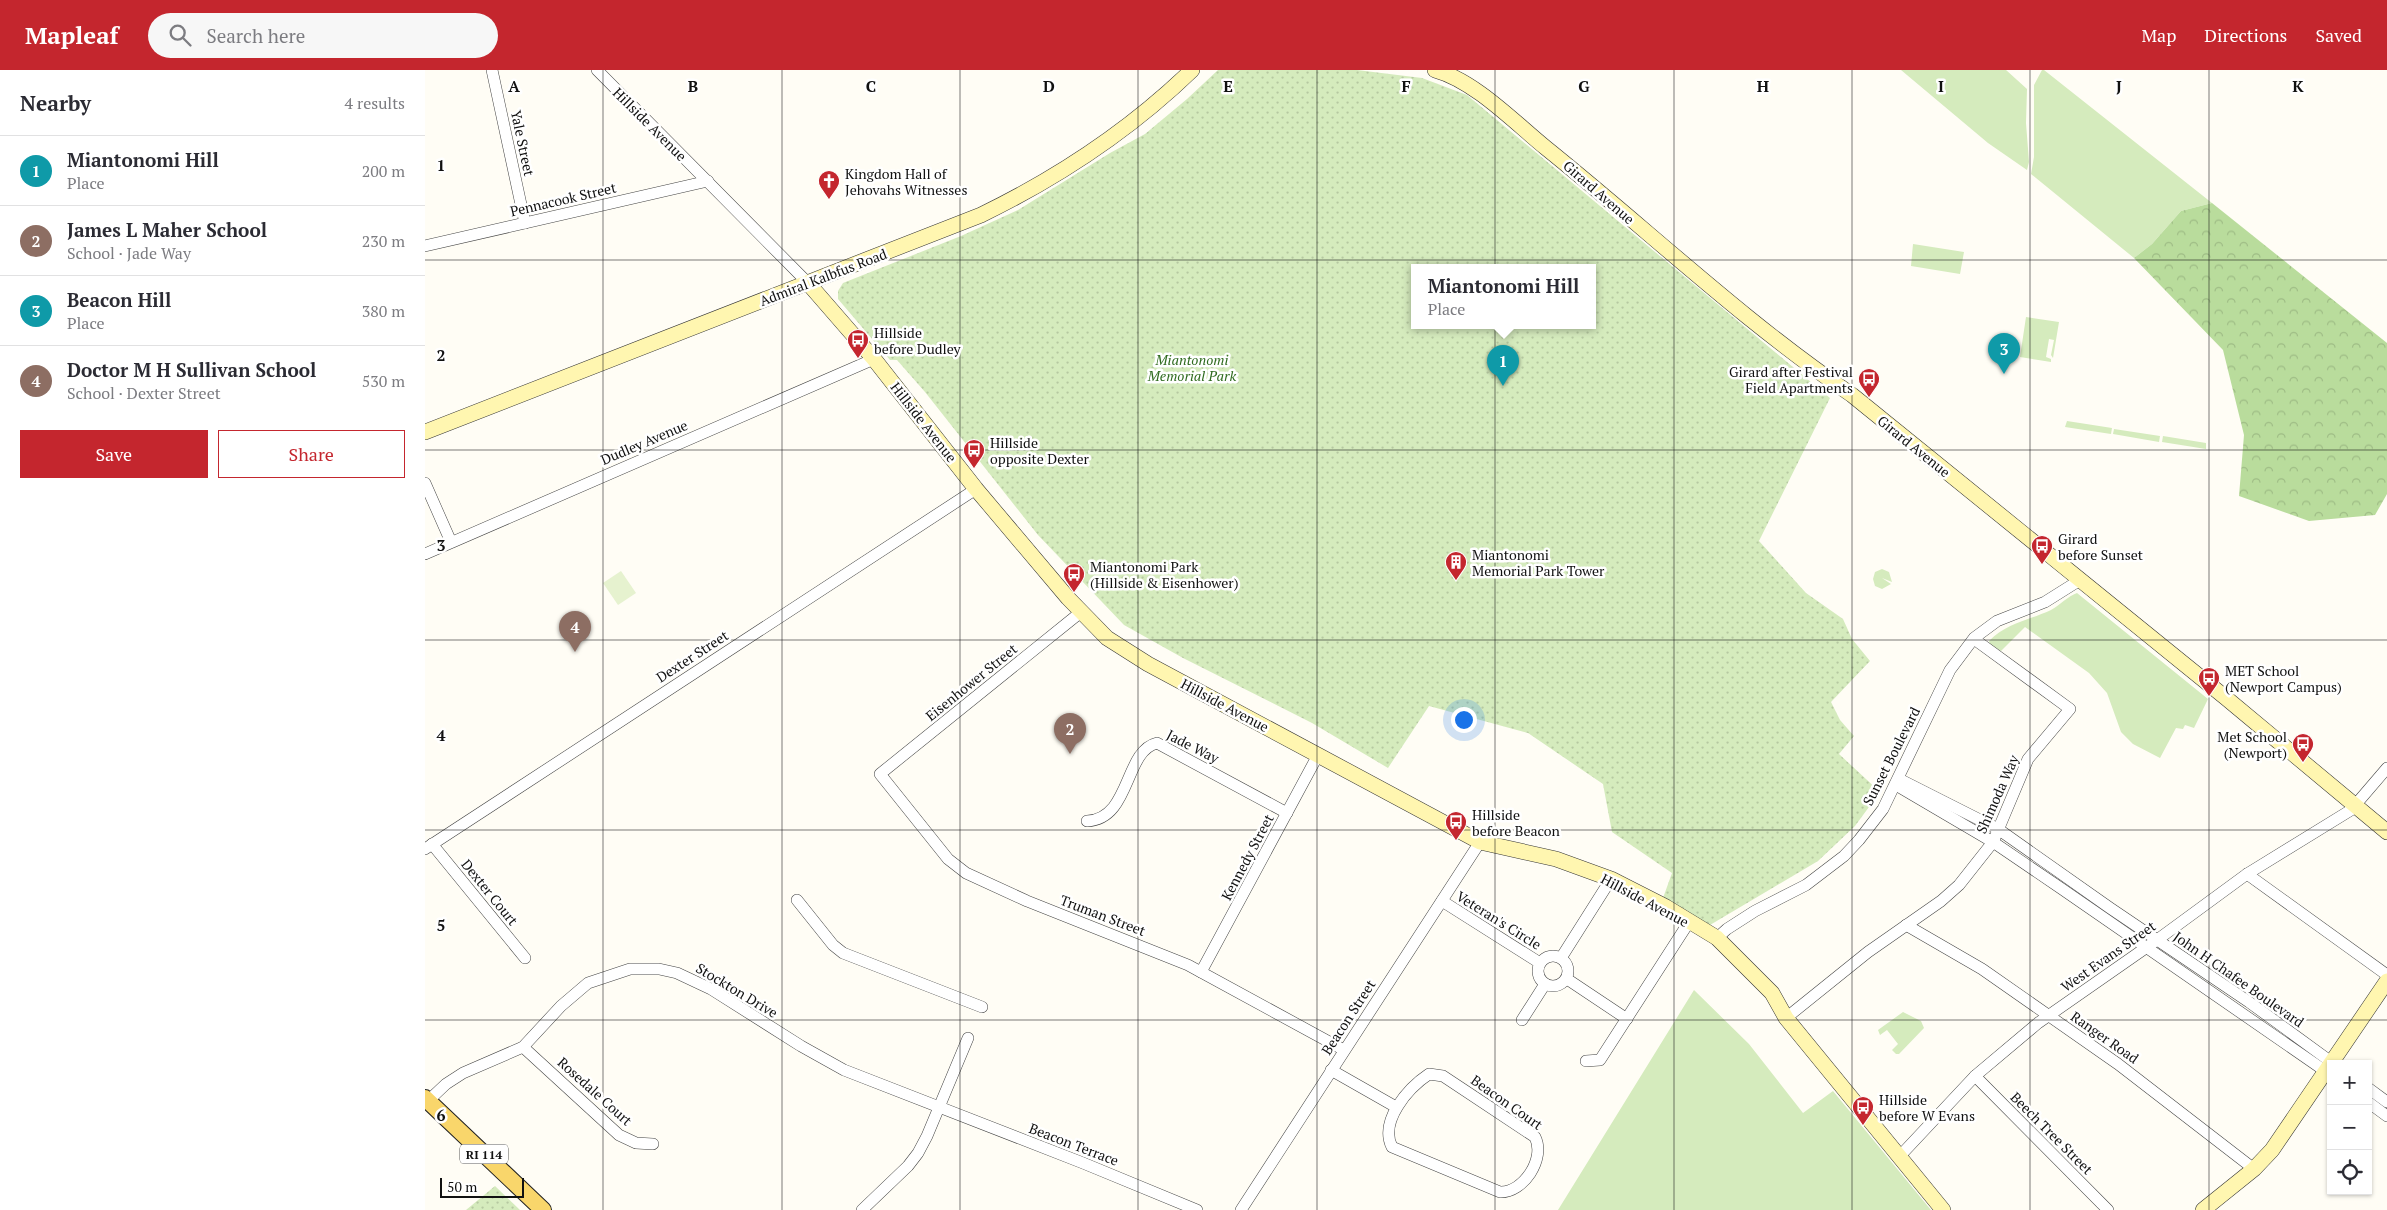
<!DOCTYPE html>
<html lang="en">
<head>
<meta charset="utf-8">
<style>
	body { margin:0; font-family:"PT Serif",serif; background:#f7f7f7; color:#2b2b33 }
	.controls { position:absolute; right:15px; bottom:15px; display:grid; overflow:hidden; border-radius:0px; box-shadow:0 1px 4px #0004 }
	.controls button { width:45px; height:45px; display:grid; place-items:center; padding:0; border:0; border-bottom:1px solid #e1e1e2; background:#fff; color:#2b2b33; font:25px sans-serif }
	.scale { position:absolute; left:15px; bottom:12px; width:84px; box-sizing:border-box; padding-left:5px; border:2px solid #111; border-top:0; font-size:14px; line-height:18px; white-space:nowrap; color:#111; -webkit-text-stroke:4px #fff; paint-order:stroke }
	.you { position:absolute; left:1038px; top:649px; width:18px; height:18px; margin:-12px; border:4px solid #fff; border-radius:50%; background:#1a73e8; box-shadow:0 0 0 8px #1a73e833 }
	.badge { display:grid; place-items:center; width:32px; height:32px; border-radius:50%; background:#c4262e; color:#fff; font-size:16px; font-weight:700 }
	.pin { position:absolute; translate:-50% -41px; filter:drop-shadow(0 1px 2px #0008) }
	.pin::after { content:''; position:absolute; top:26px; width:18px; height:15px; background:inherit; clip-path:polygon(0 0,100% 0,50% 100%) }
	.popup { position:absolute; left:986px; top:194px; width:185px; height:65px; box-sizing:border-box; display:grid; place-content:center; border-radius:0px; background:#fff; filter:drop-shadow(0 1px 4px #0005); font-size:16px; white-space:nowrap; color:#7c7c81 }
	.popup b { font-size:19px; color:#2b2b33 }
	.popup::after { content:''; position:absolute; left:50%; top:100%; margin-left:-10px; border:10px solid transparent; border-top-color:#fff }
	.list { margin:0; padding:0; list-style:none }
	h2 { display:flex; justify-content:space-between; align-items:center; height:65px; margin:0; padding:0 20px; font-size:21px }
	h2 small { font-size:16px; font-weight:400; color:#7c7c81 }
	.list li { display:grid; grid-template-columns:32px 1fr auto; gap:15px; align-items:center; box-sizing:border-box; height:70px; padding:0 20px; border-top:1px solid #e1e1e2 }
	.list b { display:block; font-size:19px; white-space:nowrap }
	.list p { margin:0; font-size:16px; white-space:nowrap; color:#7c7c81 }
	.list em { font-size:16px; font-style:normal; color:#7c7c81 }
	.actions { display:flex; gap:10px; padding:15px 20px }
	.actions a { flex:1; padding:11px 0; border:1px solid #c4262e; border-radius:0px; text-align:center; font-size:18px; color:#c4262e }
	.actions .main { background:#c4262e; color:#fff }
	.icon { flex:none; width:28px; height:28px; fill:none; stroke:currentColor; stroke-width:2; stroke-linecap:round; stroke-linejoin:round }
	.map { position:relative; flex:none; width:1962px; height:1140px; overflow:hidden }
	header { display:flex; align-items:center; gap:30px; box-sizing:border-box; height:70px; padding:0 25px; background:#c4262e; color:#fff }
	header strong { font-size:24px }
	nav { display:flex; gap:28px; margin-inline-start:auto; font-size:18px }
	.search { width:350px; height:45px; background:#f7f7f7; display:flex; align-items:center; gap:12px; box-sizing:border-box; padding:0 18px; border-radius:28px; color:#7c7c81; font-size:19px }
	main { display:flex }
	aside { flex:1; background:#fff }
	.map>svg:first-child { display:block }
	.grass { fill:#d5ebbd }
	.forest { fill:url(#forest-crowns) }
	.park { fill:url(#park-dots); fill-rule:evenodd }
	.pitch { fill:#e6f2cf }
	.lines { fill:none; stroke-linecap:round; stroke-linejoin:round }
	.street-casing { stroke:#444; stroke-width:12 }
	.secondary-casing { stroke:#333; stroke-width:16 }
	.primary-casing { stroke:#222; stroke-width:18 }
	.street { stroke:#fff; stroke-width:11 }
	.secondary { stroke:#fff6b0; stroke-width:15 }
	.primary { stroke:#f9d66b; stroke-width:16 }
	.grid { fill:none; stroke:#111; stroke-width:1; stroke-opacity:0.55 }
	.labels { text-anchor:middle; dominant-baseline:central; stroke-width:5; stroke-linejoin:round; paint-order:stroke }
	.shield { fill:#fff; stroke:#585858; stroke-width:1 }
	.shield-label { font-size:12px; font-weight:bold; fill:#111 }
	.street-label { font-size:14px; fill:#111; stroke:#fff }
	.poi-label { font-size:14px; fill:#111; stroke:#fff; text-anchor:start }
	.park-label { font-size:14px; font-style:italic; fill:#2f6b1f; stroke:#fff }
	.grid-label { font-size:16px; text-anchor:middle; font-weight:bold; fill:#111; stroke:#fff; stroke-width:5; stroke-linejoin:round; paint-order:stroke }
</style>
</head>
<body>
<header>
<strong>Mapleaf</strong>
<div class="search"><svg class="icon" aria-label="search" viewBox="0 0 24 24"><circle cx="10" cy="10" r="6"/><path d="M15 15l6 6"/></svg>Search here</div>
<nav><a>Map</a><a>Directions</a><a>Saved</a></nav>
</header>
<main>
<aside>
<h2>Nearby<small>4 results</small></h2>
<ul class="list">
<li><span class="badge" style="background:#0f9aa8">1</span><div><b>Miantonomi Hill</b><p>Place</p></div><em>200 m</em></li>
<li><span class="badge" style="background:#8d6e63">2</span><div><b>James L Maher School</b><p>School · Jade Way</p></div><em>230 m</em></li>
<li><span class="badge" style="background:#0f9aa8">3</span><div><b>Beacon Hill</b><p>Place</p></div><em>380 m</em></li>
<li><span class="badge" style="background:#8d6e63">4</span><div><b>Doctor M H Sullivan School</b><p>School · Dexter Street</p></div><em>530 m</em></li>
</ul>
<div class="actions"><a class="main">Save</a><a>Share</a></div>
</aside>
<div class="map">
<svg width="1962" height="1140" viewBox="0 0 1962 1140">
	<defs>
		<pattern id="forest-crowns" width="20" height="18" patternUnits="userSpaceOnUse" patternTransform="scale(1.25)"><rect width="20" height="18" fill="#b9dc9c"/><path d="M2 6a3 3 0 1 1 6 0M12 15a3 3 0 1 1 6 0" fill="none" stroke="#9ebc85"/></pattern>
		<pattern id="park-dots" width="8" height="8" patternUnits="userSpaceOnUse" patternTransform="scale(1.25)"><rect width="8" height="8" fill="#d5ebbd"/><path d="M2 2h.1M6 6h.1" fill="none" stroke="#b6c8a1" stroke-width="1.8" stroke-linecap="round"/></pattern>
	</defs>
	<rect width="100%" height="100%" fill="#fffdf5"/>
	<g class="grass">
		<polygon points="1476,0 1581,0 1602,19 1601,53 1604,92 1602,100 1563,73"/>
		<polygon points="1617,0 1619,0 1787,133 1756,141 1727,174 1709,188 1606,104 1609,87 1609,15"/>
		<polygon points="1488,174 1539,182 1535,204 1486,196"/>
		<polygon points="1601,247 1634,252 1628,288 1626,285 1629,270 1624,269 1621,287 1626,289 1626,292 1595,287"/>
		<polygon points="1642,351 1687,358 1686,364 1640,357"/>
		<polygon points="1689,359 1735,366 1734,372 1688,364"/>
		<polygon points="1738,366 1781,373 1781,379 1737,372"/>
		<polygon points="1457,499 1464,502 1467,512 1457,508 1466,514 1457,519 1450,516 1448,509 1450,502"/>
		<path d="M1652,523L1783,629L1769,658L1760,655L1758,659L1751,658L1735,688L1708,674L1696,662L1682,623L1664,603L1600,557L1576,581L1565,575L1564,571C1582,553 1602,551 1626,540C1635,535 1643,526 1652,523Z"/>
		<polygon points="1269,920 1324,974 1378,1043 1408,1021 1506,1140 1133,1140"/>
		<polygon points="1478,942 1496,951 1499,958 1474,984 1471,984 1467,980 1473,974 1462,960 1455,965 1453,960"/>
	</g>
	<polygon class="forest" points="1787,133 1962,273 1962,424 1950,445 1884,451 1814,426 1819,365 1798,280 1709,188 1727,174 1756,141"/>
	<g class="park">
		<path d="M793,0H932L997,8L1042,25L1405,328L1334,471L1381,523L1418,549L1427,569L1445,591L1406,632L1415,650L1429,666L1414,684L1455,722L1430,756L1393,791L1285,855L1238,828L1247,803L1187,762L1178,714L1103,663L1004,636L963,698L887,653L758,588L699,555L613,465L500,322L472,290H465L413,229V221L418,213L536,166L593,140L685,83L720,64L762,29ZM989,197H1167V255H989Z"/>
		<polygon points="70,1116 95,1140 41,1140"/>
	</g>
	<polygon class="pitch" points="196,501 211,523 193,535 178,513"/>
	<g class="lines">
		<g class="street-casing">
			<g id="street">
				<polyline points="67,0 100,153"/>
				<polyline points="172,0 383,213"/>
				<polyline points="0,176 283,111"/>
				<polyline points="0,413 26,472"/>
				<polyline points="0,484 449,289"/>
				<polyline points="656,542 455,704 523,789 541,803 602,831 763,895 919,980"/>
				<polyline points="1474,709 1573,759 1685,838 1824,932 1909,994"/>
				<polyline points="1471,715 1568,772 1637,819 1906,1005"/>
				<path d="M662,751C706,749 699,681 732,673L862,743"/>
				<polyline points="7,774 100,888"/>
				<polyline points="0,779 551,419"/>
				<polyline points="1822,804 1962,905"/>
				<polyline points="372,830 408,875 418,883 557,937"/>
				<polyline points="1017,831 1115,893"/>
				<polyline points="1481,855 1557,899 1693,994 1829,1099"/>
				<polyline points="1292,868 1302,859 1330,841 1381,815 1419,786 1434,770 1458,739 1525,600 1549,568 1572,551 1620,532 1655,510"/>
				<circle cx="1128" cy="901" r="15"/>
				<polyline points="1136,888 1186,809"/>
				<polyline points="776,902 893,685"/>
				<polyline points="1142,909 1202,949"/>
				<polyline points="1361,948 1443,882 1516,831 1534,815 1568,772 1603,689 1645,639 1549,569"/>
				<polyline points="1097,950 1120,914"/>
				<polyline points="98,977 194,1065 211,1073 228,1074"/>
				<polyline points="1161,991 1175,990 1264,852"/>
				<polyline points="906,1000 971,1037"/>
				<path d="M1004,1004L1018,1006L1110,1067C1121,1089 1098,1123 1075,1122L967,1077C954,1051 983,1018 1004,1004Z"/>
				<polyline points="1550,1006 1683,1140"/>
				<polyline points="1943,1018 1962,1032"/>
				<polyline points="3,1031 21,1014 38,1003 98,977 136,936 163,913 205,899 234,899 252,903 286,919 376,976 419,1000 658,1093 772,1140"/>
				<polyline points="1943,1032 1962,1046"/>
				<polyline points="1474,1087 1550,1006 1613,953 1732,870 1822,804 1926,740 1962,698"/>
				<polyline points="437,1140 483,1096 493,1083 502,1066 543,968"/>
				<polyline points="816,1140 1055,772"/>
			</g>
		</g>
		<g class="secondary-casing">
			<g id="secondary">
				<path d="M1010,0C1050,11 1089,52 1121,78C1223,160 1318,251 1427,325L1801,628L1962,762"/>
				<polyline points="383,213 449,289 551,419 643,528 682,568 723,594 1055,772 1131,789 1186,809 1241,837 1292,868 1347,923 1361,948 1518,1140"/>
				<path d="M0,362L556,145C634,107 705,60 767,0"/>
				<polyline points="1778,1140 1829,1099 1847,1080 1962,911"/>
			</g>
		</g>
		<g class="primary-casing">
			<polyline id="primary" points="0,1028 118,1140"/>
		</g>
		<use href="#street" class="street"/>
		<use href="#secondary" class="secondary"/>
		<use href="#primary" class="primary"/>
	</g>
	<path class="grid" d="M178,0V1140M357,0V1140M535,0V1140M713,0V1140M892,0V1140M1070,0V1140M1249,0V1140M1427,0V1140M1605,0V1140M1784,0V1140M0,190H1962M0,380H1962M0,570H1962M0,760H1962M0,950H1962"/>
	<defs>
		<g id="church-pin" transform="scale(1.125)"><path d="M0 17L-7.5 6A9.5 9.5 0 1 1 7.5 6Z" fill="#c4262e" stroke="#fff"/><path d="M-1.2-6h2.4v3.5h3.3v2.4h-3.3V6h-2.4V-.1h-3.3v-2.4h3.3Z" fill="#fff"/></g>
		<g id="bus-pin" transform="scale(1.125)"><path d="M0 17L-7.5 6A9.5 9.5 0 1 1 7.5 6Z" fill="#c4262e" stroke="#fff"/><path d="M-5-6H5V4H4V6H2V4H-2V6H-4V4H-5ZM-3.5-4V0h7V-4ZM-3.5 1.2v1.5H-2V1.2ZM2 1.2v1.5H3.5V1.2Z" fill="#fff"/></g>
		<g id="building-pin" transform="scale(1.125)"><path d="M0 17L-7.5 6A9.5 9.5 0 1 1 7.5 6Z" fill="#c4262e" stroke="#fff"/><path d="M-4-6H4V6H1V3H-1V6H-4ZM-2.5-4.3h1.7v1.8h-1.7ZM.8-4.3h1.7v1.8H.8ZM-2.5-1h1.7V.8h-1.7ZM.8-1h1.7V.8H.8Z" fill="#fff"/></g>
	</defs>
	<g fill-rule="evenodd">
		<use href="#church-pin" x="404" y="111"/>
		<use href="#bus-pin" x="433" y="270"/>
		<use href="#bus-pin" x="1444" y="309"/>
		<use href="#bus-pin" x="549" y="380"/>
		<use href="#bus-pin" x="1617" y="476"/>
		<use href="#building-pin" x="1031" y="492"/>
		<use href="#bus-pin" x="649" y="504"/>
		<use href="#bus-pin" x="1784" y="608"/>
		<use href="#bus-pin" x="1878" y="674"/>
		<use href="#bus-pin" x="1031" y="752"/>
		<use href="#bus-pin" x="1438" y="1037"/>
	</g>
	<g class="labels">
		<rect class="shield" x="35" y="1074.5" width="48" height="19" rx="4"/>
		<g class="shield-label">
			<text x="59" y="1084">RI 114</text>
		</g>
		<g class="street-label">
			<text transform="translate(225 54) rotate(45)">Hillside Avenue</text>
			<text transform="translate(98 73) rotate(78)">Yale Street</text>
			<text transform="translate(1174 122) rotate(41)">Girard Avenue</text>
			<text transform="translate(138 129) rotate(-13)">Pennacook Street</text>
			<text transform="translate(398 207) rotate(-21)">Admiral Kalbfus Road</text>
			<text transform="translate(499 352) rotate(52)">Hillside Avenue</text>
			<text transform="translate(219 372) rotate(-23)">Dudley Avenue</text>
			<text transform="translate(1489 376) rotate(39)">Girard Avenue</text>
			<text transform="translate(267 586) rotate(-33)">Dexter Street</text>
			<text transform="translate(546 612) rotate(-39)">Eisenhower Street</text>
			<text transform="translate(800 635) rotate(28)">Hillside Avenue</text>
			<text transform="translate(768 676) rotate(27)">Jade Way</text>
			<text transform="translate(1466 686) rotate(-63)">Sunset Boulevard</text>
			<text transform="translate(1572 724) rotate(-66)">Shimoda Way</text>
			<text transform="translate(822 787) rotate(-62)">Kennedy Street</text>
			<text transform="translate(65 822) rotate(51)">Dexter Court</text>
			<text transform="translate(1220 830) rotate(28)">Hillside Avenue</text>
			<text transform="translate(678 845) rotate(21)">Truman Street</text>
			<text transform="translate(1074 850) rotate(32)">Veteran's Circle</text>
			<text transform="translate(1683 886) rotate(-35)">West Evans Street</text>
			<text transform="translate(1814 909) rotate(35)">John H Chafee Boulevard</text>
			<text transform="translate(312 920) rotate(31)">Stockton Drive</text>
			<text transform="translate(923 947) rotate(-57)">Beacon Street</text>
			<text transform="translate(1680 967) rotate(35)">Ranger Road</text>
			<text transform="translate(170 1021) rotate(42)">Rosedale Court</text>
			<text transform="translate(1082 1032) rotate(35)">Beacon Court</text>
			<text transform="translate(1627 1063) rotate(45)">Beech Tree Street</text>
			<text transform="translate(649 1074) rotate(21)">Beacon Terrace</text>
		</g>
		<g class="poi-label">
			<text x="420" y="103">Kingdom Hall of<tspan x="420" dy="16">Jehovahs Witnesses</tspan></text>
			<text x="449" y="262">Hillside<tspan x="449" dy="16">before Dudley</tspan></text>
			<text x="1428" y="301" text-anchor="end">Girard after Festival<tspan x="1428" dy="16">Field Apartments</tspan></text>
			<text x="565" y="372">Hillside<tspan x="565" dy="16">opposite Dexter</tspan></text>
			<text x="1633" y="468">Girard<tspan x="1633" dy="16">before Sunset</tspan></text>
			<text x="1047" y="484">Miantonomi<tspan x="1047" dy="16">Memorial Park Tower</tspan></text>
			<text x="665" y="496">Miantonomi Park<tspan x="665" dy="16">(Hillside &amp; Eisenhower)</tspan></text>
			<text x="1800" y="600">MET School<tspan x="1800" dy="16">(Newport Campus)</tspan></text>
			<text x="1862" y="666" text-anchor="end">Met School<tspan x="1862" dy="16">(Newport)</tspan></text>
			<text x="1047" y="744">Hillside<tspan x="1047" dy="16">before Beacon</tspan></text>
			<text x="1454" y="1029">Hillside<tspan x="1454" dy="16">before W Evans</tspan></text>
		</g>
		<g class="park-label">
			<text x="767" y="289">Miantonomi<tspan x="767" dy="16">Memorial Park</tspan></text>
		</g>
	</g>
	<g class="grid-label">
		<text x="89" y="22">A</text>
		<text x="268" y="22">B</text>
		<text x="446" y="22">C</text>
		<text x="624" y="22">D</text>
		<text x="803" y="22">E</text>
		<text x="981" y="22">F</text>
		<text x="1159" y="22">G</text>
		<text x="1338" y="22">H</text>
		<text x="1516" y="22">I</text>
		<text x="1694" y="22">J</text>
		<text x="1873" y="22">K</text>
		<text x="16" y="101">1</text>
		<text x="16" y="291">2</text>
		<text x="16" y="481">3</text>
		<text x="16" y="671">4</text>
		<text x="16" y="861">5</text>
		<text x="16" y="1051">6</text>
	</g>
</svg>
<div class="controls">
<button>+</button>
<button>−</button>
<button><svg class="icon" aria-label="locate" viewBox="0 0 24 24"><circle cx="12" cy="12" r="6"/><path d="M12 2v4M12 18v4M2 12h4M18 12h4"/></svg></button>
</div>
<div class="scale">50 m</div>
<div class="you"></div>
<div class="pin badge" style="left:1078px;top:316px;background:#0f9aa8">1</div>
<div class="popup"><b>Miantonomi Hill</b>Place</div>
<div class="pin badge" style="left:645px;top:684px;background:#8d6e63">2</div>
<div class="pin badge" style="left:1579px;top:304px;background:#0f9aa8">3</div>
<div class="pin badge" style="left:150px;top:582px;background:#8d6e63">4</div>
</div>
</main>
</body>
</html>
